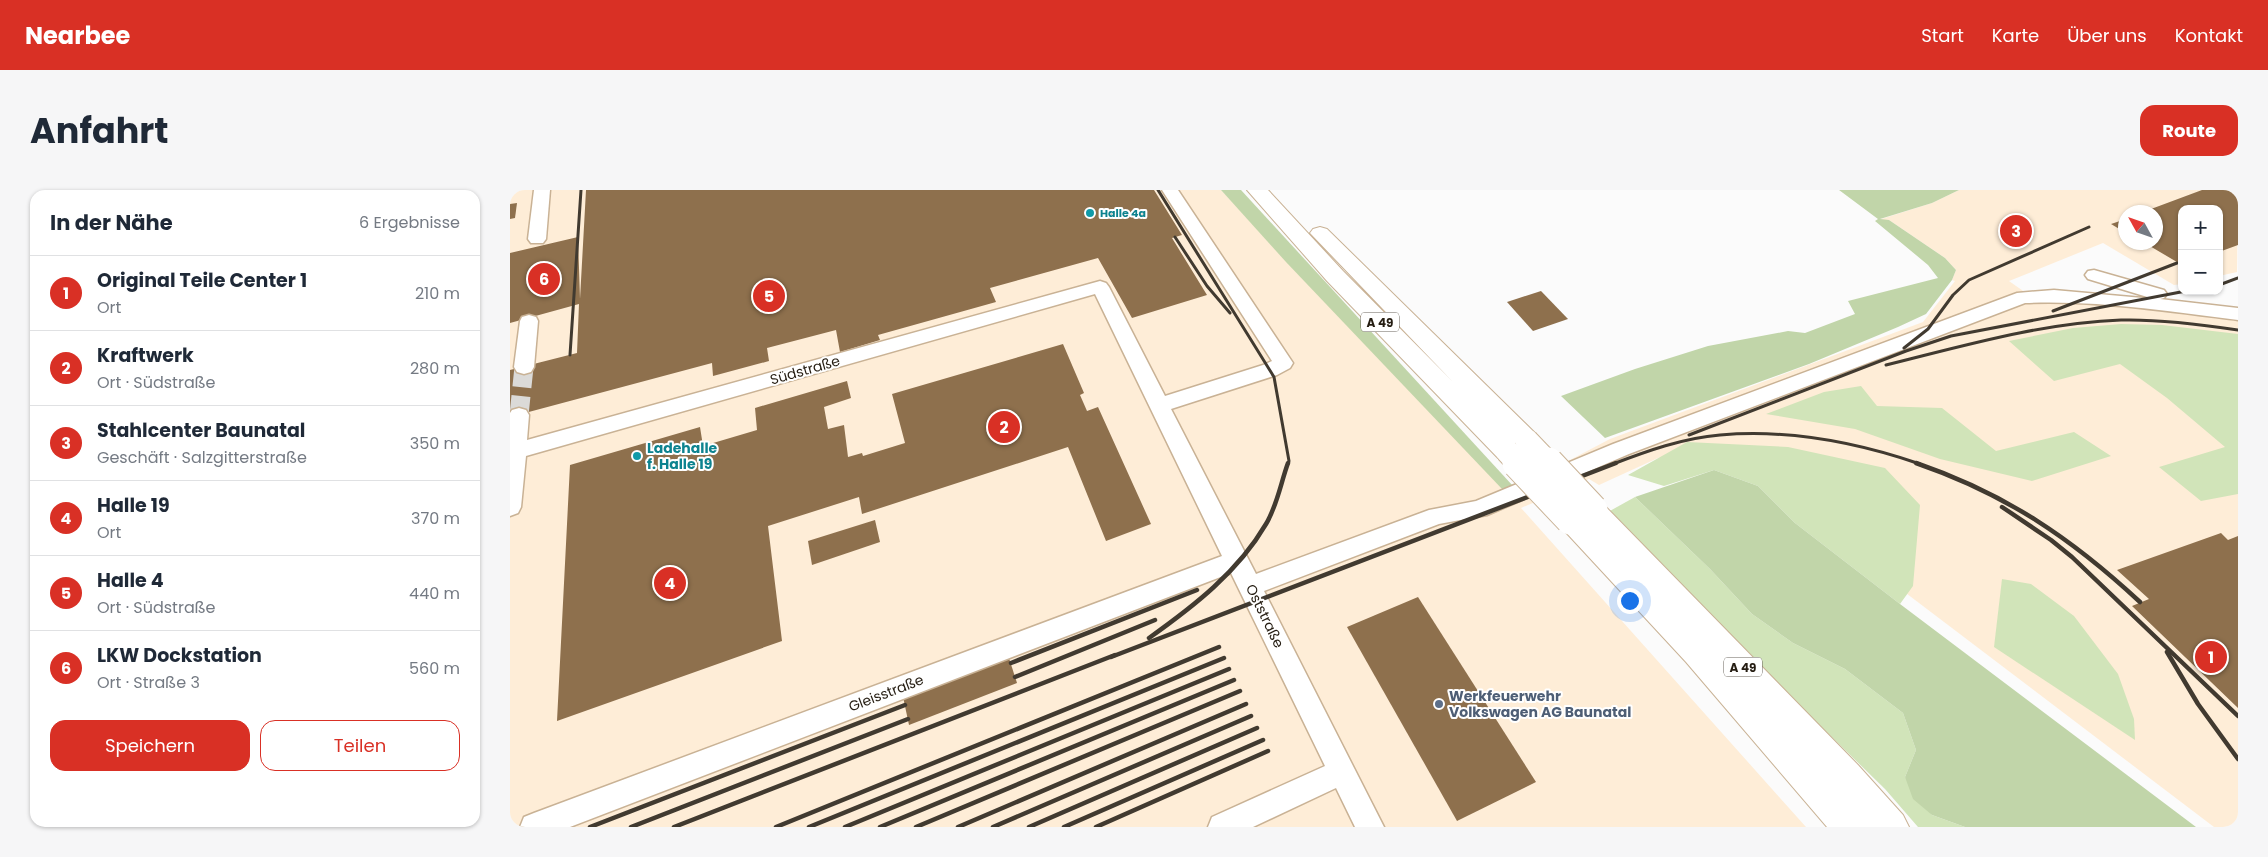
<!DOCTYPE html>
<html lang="de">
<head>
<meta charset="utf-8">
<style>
	body { margin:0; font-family:Poppins,sans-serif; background:#f6f6f7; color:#1f2937 }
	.controls { position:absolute; right:15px; top:15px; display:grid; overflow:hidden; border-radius:10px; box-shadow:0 1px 4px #0004 }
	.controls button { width:45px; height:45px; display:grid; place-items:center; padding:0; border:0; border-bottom:1px solid #e0e1e3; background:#fff; color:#1f2937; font:25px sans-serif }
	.compass { position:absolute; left:1608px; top:15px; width:45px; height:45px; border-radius:50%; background:#fff; box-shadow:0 1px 4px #0004; rotate:310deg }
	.you { position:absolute; left:1119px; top:410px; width:18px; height:18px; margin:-12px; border:4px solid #fff; border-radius:50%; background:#1a73e8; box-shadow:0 0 0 8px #1a73e833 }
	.badge { display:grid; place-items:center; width:32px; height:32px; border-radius:50%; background:#d93025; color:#fff; font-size:16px; font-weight:700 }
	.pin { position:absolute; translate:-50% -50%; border:2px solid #fff; box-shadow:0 1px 5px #0006 }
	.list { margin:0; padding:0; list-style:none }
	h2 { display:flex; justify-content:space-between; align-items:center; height:65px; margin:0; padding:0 20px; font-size:21px }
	h2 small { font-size:16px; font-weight:400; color:#747a83 }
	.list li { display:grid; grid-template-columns:32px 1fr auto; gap:15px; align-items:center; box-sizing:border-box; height:75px; padding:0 20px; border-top:1px solid #e0e1e3 }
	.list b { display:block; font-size:19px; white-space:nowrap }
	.list p { margin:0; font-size:16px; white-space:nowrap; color:#747a83 }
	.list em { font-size:16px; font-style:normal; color:#747a83 }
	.actions { display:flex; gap:10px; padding:15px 20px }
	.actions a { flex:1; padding:11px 0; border:1px solid #d93025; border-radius:15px; text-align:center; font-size:18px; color:#d93025 }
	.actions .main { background:#d93025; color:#fff }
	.map { position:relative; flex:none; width:1728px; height:637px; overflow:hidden; border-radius:15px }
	header { display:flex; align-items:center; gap:30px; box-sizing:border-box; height:70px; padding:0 25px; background:#d93025; color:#fff }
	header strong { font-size:24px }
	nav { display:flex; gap:28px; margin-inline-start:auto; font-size:18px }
	.intro { display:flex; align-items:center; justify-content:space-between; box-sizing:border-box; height:120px; padding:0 30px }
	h1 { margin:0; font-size:35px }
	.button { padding:12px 22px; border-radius:15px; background:#d93025; color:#fff; font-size:18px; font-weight:700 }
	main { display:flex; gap:30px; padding:0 30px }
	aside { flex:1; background:#fff; border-radius:15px; box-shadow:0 1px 4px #0004 }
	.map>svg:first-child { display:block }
	.built { fill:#feedd7; fill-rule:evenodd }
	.green { fill:#d1e4b9 }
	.forest { fill:#c1d5a9 }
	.building { fill:#8e704d }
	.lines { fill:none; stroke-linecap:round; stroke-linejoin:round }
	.minor-tunnel { stroke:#dbdad8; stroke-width:19; stroke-dasharray:19 9; stroke-linecap:butt }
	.minor-casing { stroke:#c9b295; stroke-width:3 }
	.highway-casing { stroke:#c9b295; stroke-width:2 }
	.minor { fill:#fff; fill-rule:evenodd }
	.highway { fill:#fff; fill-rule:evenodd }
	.rail-far1 { stroke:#413a30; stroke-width:3 }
	.rail { stroke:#413a30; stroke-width:4.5 }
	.highway-bridge-far1-casing { stroke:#c9b295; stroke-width:25; stroke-linecap:butt }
	.highway-bridge-casing { stroke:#c9b295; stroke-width:33; stroke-linecap:butt }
	.highway-bridge-far1 { stroke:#fff; stroke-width:23 }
	.highway-bridge { stroke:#fff; stroke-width:31 }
	.culture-dot { fill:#0f9aa8; stroke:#fff; stroke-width:2 }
	.service-dot { fill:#5c6f8a; stroke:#fff; stroke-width:2 }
	.labels { text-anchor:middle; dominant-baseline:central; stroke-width:4; stroke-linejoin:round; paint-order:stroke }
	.far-culture-label { font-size:11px; font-weight:bold; fill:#0d838f; stroke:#fff; text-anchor:start }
	.shield { fill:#fff; stroke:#666159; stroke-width:1 }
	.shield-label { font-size:12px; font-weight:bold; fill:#251d12 }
	.street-label { font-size:14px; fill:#251d12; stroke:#fff }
	.culture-label { font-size:14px; font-weight:bold; fill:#0d838f; stroke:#fff; text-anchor:start }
	.service-label { font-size:14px; font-weight:bold; fill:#4e5e75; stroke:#fff; text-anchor:start }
</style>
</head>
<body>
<header>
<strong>Nearbee</strong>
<nav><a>Start</a><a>Karte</a><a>Über uns</a><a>Kontakt</a></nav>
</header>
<div class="intro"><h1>Anfahrt</h1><a class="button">Route</a></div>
<main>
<aside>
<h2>In der Nähe<small>6 Ergebnisse</small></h2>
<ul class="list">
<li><span class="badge">1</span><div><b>Original Teile Center 1</b><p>Ort</p></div><em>210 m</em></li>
<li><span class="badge">2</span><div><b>Kraftwerk</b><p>Ort · Südstraße</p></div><em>280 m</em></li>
<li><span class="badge">3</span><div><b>Stahlcenter Baunatal</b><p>Geschäft · Salzgitterstraße</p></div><em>350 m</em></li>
<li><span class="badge">4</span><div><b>Halle 19</b><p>Ort</p></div><em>370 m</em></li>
<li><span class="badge">5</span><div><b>Halle 4</b><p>Ort · Südstraße</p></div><em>440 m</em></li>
<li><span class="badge">6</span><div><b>LKW Dockstation</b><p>Ort · Straße 3</p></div><em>560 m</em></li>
</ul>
<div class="actions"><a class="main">Speichern</a><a>Teilen</a></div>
</aside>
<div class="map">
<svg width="1728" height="637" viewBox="0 0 1728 637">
	<rect width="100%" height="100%" fill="#fbfbfb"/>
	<path class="built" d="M0,0H711L994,300L1060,270L1100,249L1413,132L1445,91L1442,90L1446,80L1435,68L1379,30H1368L1422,13L1449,0H1728L1727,82L1709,86V19H1672V94L1664,95L1593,53L1499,91L1516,103L1728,121V637H1704L1214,265L1184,258L1148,268L1089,295L1079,289L1011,318L1296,637H0ZM1616,22H1646V52H1616Z"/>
	<g class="green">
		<polygon points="1611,134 1652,135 1728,144 1728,304 1691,311 1649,277 1715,257 1657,208 1610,174 1544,191 1499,151 1563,138"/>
		<polygon points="1351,196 1367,216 1432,218 1486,261 1564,242 1601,266 1522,291 1430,269 1345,239 1256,224 1314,202"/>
		<polygon points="1177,252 1278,257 1375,278 1410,315 1403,396 1390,414 1285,333 1248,296 1204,280 1154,296 1118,285"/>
		<polygon points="1125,307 1200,379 1242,424 1283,453 1335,479 1393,523 1406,560 1395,587 1422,625 1455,637 1408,637 1375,599 1216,444 1098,322"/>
		<polygon points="1492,389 1521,394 1564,426 1608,484 1624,529 1625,550 1484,457"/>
	</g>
	<g class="forest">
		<polygon points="711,0 731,0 1003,296 993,300 776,72"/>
		<polygon points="1329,0 1449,0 1422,13 1370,29 1379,30 1435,68 1446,80 1442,90 1416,124 1388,137 1299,174 1095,248 1051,206 1125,179 1198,156 1278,141 1295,143 1345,124 1338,111 1428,88 1418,75 1365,31 1368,29"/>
		<polygon points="1204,280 1248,296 1285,333 1390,414 1686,637 1455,637 1422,625 1403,609 1395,587 1406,560 1393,523 1335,479 1283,453 1242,424 1200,379 1125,307"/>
	</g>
	<g class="building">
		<polygon points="76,0 644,0 672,45 662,48 697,105 622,128 588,68 480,98 486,112 368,145 370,150 330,162 326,140 257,158 259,171 203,186 202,173 0,227 0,180 67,163 69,114 0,133 0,63 68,47 70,109"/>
		<polygon points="1692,0 1728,0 1728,55 1709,62 1709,19 1672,19 1672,75 1633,52 1646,52 1646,22 1633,22"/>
		<polygon points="7,13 5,28 0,29 0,14"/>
		<polygon points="1616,29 1616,43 1601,34"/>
		<polygon points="1031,101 1058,129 1023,141 997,112"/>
		<polygon points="553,154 574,203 570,205 577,221 588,217 641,334 596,351 558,257 352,324 349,307 258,336 272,451 47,531 60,275 190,237 193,256 247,240 245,218 337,191 341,208 314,217 318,239 334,235 338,267 352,263 353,266 395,253 382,204"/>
		<polygon points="365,330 370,352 302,375 298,351"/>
		<polygon points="1711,343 1718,350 1728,346 1728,518 1622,416 1639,409 1607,380"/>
		<polygon points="908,407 1026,592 947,631 837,437"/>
		<polygon points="497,462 507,493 399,535 392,502"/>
	</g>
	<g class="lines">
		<polyline class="minor-tunnel" points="9,225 14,177"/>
		<g class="minor-casing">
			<g id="minor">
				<polygon points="24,0 40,0 36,49 33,53 21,53 18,49"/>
				<path d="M652,0H668L783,173L780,178L767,185L661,219L746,384L919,320L966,311L1103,254L1507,103L1544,100L1644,109L1578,89L1575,85L1578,81L1584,80L1654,100L1657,104L1654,108L1650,109L1728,118V130C1658,121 1585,110 1515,113L1119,264L977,325L929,334L754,401L874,637H845L826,598L743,637H698L702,627L815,576L721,383L60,637H10L14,627L24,623L712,366L585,104L16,266L11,317L8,323L0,326V223L2,220L9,218L16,220L19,225L17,250L590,91L596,93L599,97L655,206L753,175L762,171Z"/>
				<polygon points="19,125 26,127 28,131 24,177 21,182 14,184 7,182 4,177 10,131 12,127"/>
			</g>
		</g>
		<g class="highway-casing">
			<g id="highway">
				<polygon points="737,0 758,0 833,81 943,192 800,43 803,39 810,37 817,39 1026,244 1030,251 1026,258 1017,260 1008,258 1010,261 1006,268 997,271 988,268 817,91"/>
				<polygon points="1082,309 1092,313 1348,575 1393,625 1399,637 1317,637 1176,472 1051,337 1047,329 1051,321 1061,318 1069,321 1072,313"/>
			</g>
		</g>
		<use href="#minor" class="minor"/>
		<use href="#highway" class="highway"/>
		<g class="rail-far1">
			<polyline points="648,0 764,187 779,271 778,274"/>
			<polyline points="665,47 697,96 720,123"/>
			<polyline points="1709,95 1728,88"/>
			<polyline points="1543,121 1667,73"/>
			<polyline points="1394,158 1418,139 1443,105 1459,90 1579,37"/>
			<polyline points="60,165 71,0"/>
			<path d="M1376,175C1453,156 1531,133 1611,130C1650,129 1689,134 1728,140"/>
			<polyline points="1179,245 1396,161 1441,146 1676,101"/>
			<path d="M1103,274C1137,261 1173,248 1210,245C1278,239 1346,252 1410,274"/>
		</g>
		<g class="rail">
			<path d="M1406,273C1496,304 1561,348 1630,412"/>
			<polyline points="1492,317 1541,350 1562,367 1728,526"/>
			<path d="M639,448C684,416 728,382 756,334C767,316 771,292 778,273"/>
			<polyline points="1657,462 1688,514 1728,569"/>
			<polyline points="601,467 1106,273"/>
			<polyline points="501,473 687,400"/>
			<polyline points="505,487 645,430"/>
			<polyline points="80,637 395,515"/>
			<polyline points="121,637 398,529"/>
			<polyline points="164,637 605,465"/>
			<polyline points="266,637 709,457"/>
			<polyline points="299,637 714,468"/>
			<polyline points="335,637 719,479"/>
			<polyline points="370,637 724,490"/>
			<polyline points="406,637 730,501"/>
			<polyline points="448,637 736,514"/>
			<polyline points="483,637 741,526"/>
			<polyline points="519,637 747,538"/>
			<polyline points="554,637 753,550"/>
			<polyline points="586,637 758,561"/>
		</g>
		<g class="highway-bridge-far1-casing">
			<g id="highway-bridge-far1">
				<polyline points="1017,251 1039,274"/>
				<polyline points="997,261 1009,274"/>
			</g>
		</g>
		<g class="highway-bridge-casing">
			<g id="highway-bridge">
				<polyline points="1008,273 1061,329"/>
				<polyline points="1038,273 1082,320"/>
			</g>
		</g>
		<use href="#highway-bridge-far1" class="highway-bridge-far1"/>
		<use href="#highway-bridge" class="highway-bridge"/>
	</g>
	<g class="culture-dot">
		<circle cx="580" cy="23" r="5"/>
		<circle cx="127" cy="266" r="5"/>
	</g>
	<circle class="service-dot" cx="929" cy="514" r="5"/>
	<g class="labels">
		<g class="far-culture-label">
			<text x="590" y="23">Halle 4a</text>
		</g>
		<g class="shield">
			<rect x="851" y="122.5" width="38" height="19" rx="4"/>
			<rect x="1214" y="467.5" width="38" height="19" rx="4"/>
		</g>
		<g class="shield-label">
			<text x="870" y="132">A 49</text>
			<text x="1233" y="477">A 49</text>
		</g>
		<g class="street-label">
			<text transform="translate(295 180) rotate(-16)">Südstraße</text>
			<text transform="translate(755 426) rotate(64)">Oststraße</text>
			<text transform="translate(376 503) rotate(-21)">Gleisstraße</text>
		</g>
		<g class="culture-label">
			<text x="137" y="258">Ladehalle<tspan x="137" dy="16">f. Halle 19</tspan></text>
		</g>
		<g class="service-label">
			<text x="939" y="506">Werkfeuerwehr<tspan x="939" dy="16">Volkswagen AG Baunatal</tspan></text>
		</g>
	</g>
</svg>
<div class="controls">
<button>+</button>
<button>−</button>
</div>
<svg class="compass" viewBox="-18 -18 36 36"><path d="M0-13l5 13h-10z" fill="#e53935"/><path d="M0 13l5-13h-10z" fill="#747a83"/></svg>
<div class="you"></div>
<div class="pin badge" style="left:1701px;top:467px">1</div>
<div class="pin badge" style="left:494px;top:237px">2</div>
<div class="pin badge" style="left:1506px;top:41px">3</div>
<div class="pin badge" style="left:160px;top:393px">4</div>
<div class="pin badge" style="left:259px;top:106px">5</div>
<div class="pin badge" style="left:34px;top:89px">6</div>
</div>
</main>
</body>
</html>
